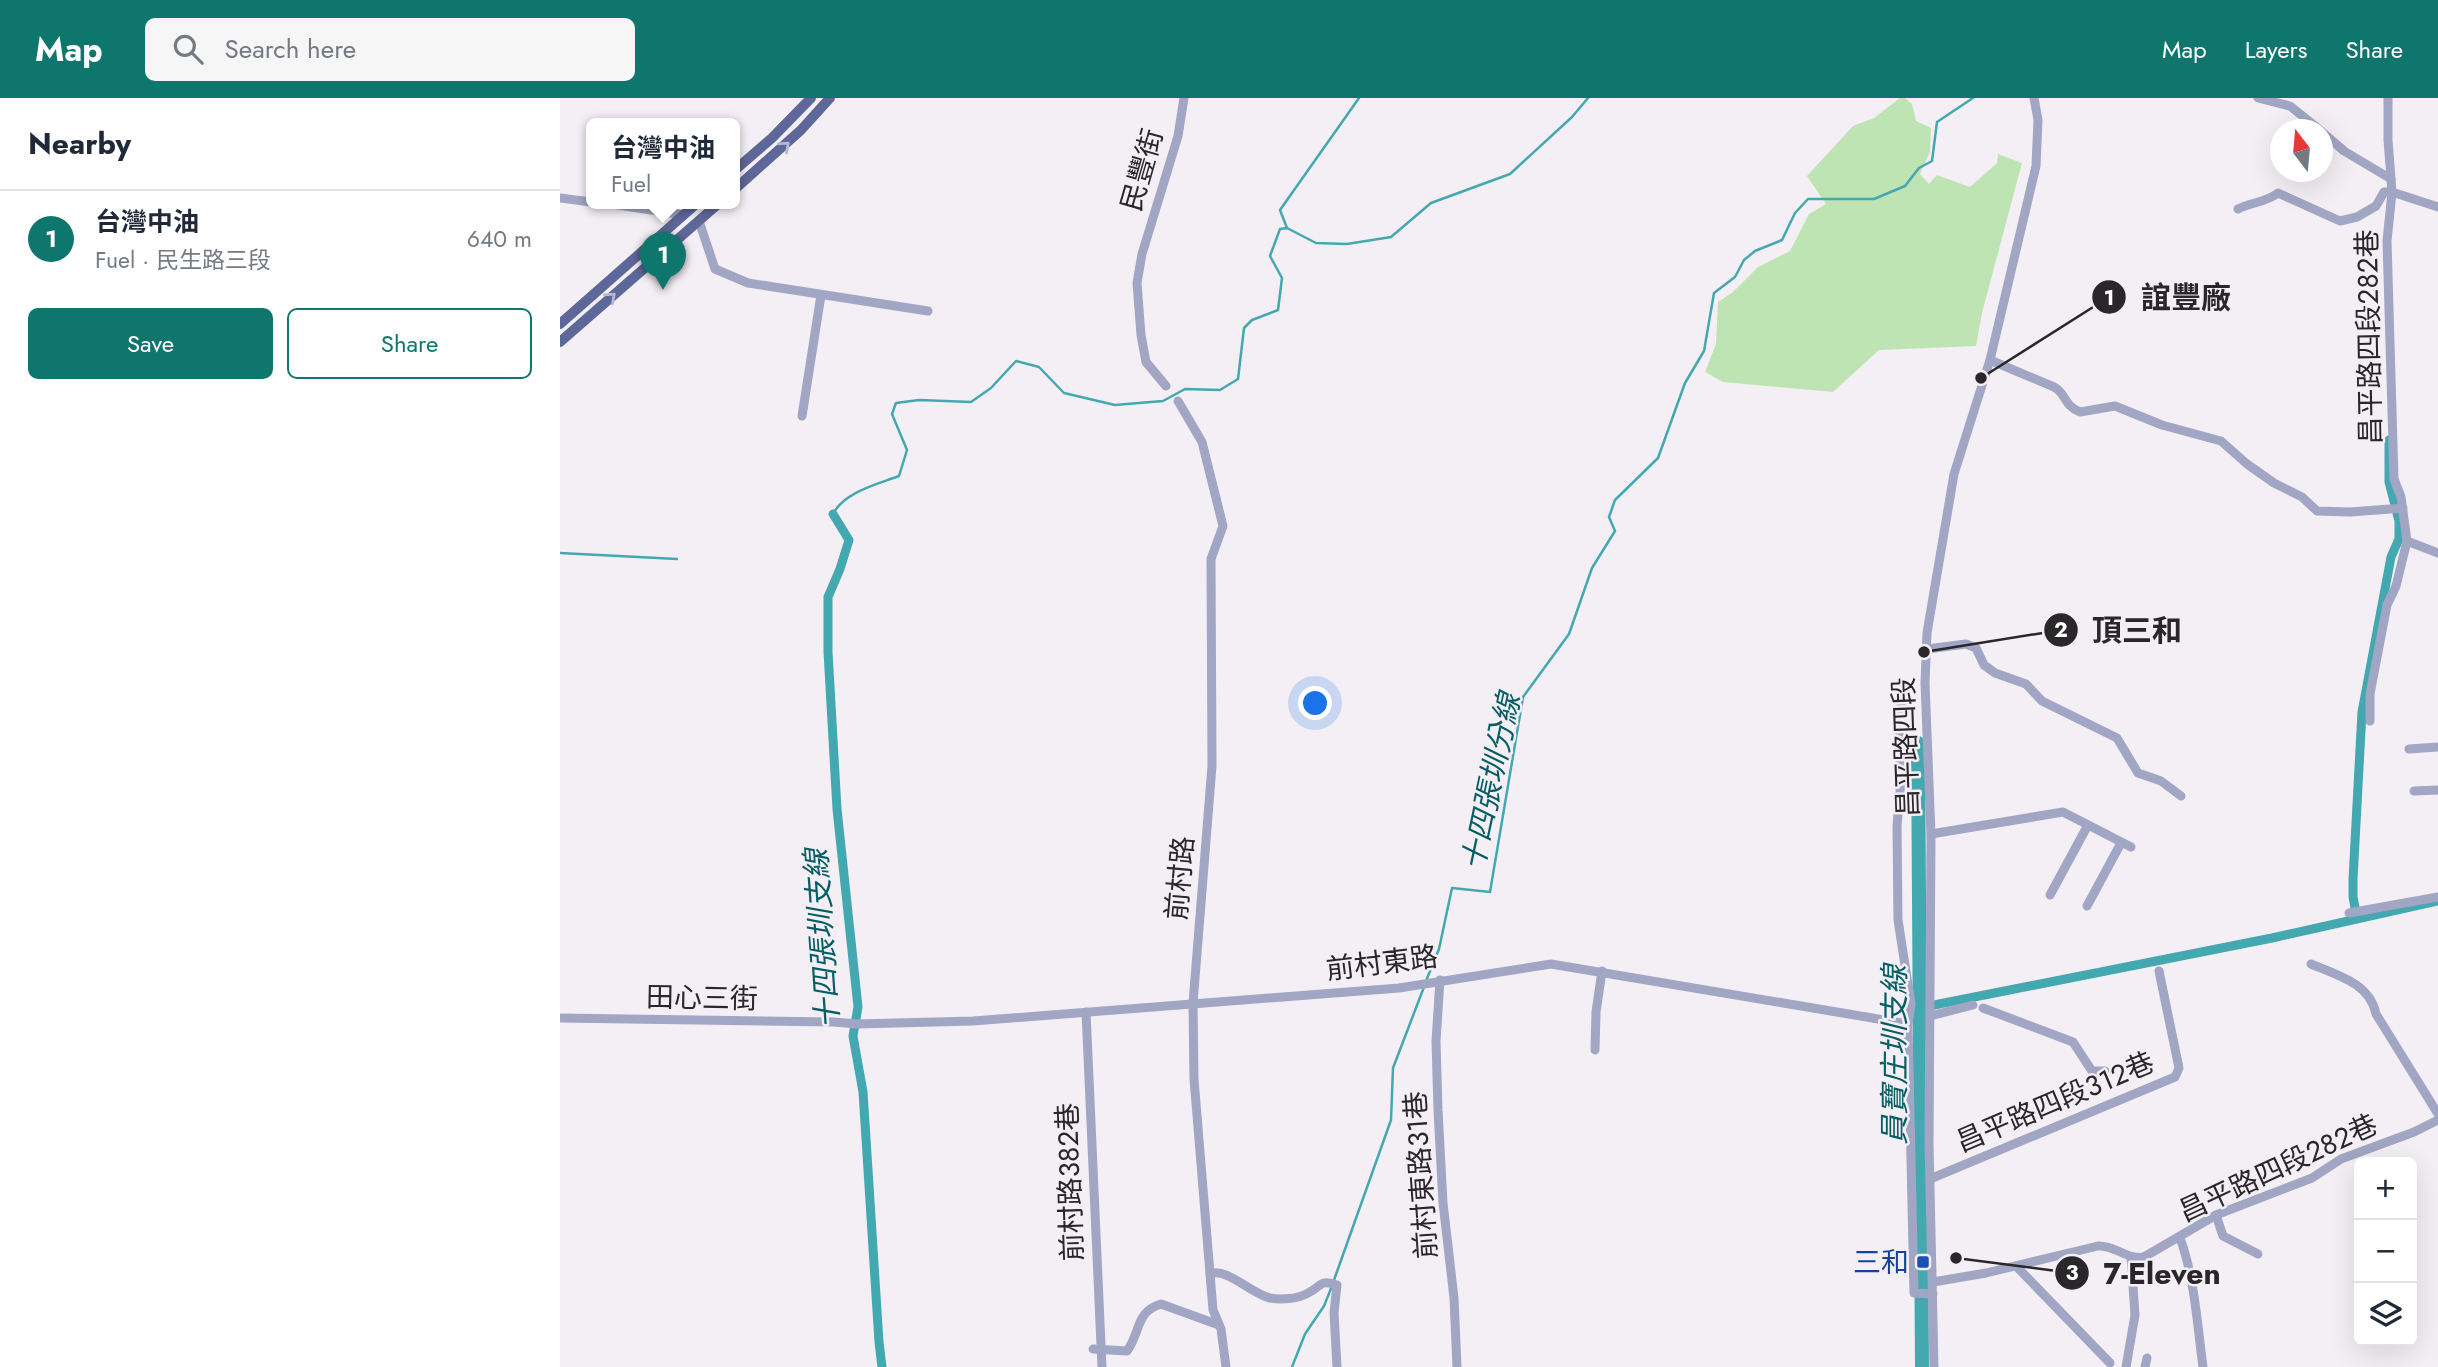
<!DOCTYPE html>
<html lang="en">
<head>
<meta charset="utf-8">
<style>
	body { margin:0; font-family:Jost,"Noto Sans TC",sans-serif; background:#f6f6f7; color:#1f2937 }
	.controls { position:absolute; right:21px; bottom:21px; display:grid; overflow:hidden; border-radius:10px; box-shadow:0 7px 28px #0002 }
	.controls button { width:63px; height:63px; display:grid; place-items:center; padding:0; border:0; border-bottom:2px solid #e0e1e3; background:#fff; color:#1f2937; font:35px sans-serif }
	.compass { position:absolute; left:1710px; top:21px; width:63px; height:63px; border-radius:50%; background:#fff; box-shadow:0 7px 28px #0002; rotate:344deg }
	.you { position:absolute; left:756px; top:606px; width:24px; height:24px; margin:-18px; border:5px solid #fff; border-radius:50%; background:#1a73e8; box-shadow:0 0 0 10px #1a73e833 }
	.badge { display:grid; place-items:center; width:46px; height:46px; border-radius:50%; background:#0f766e; color:#fff; font-size:23px; font-weight:700 }
	.pin { position:absolute; translate:-50% -58px; filter:drop-shadow(0 2px 4px #0008) }
	.pin::after { content:''; position:absolute; top:37px; width:24px; height:21px; background:inherit; clip-path:polygon(0 0,100% 0,50% 100%) }
	.popup { position:absolute; left:26px; top:20px; width:154px; height:91px; box-sizing:border-box; display:grid; place-content:center; border-radius:10px; background:#fff; filter:drop-shadow(0 2px 5px #0005); font-size:23px; white-space:nowrap; color:#747a83 }
	.popup b { font-size:26px; color:#1f2937 }
	.popup::after { content:''; position:absolute; left:50%; top:100%; margin-left:-14px; border:14px solid transparent; border-top-color:#fff }
	.list { margin:0; padding:0; list-style:none }
	h2 { display:flex; justify-content:space-between; align-items:center; height:91px; margin:0; padding:0 28px; font-size:30px }
	h2 small { font-size:23px; font-weight:400; color:#747a83 }
	.list li { display:grid; grid-template-columns:46px 1fr auto; gap:21px; align-items:center; box-sizing:border-box; height:98px; padding:0 28px; border-top:2px solid #e0e1e3 }
	.list b { display:block; font-size:26px; white-space:nowrap }
	.list p { margin:0; font-size:23px; white-space:nowrap; color:#747a83 }
	.list em { font-size:23px; font-style:normal; color:#747a83 }
	.actions { display:flex; gap:14px; padding:21px 28px }
	.actions a { flex:1; padding:16px 0; border:2px solid #0f766e; border-radius:10px; text-align:center; font-size:24px; color:#0f766e }
	.actions .main { background:#0f766e; color:#fff }
	.icon { flex:none; width:38px; height:38px; fill:none; stroke:currentColor; stroke-width:2; stroke-linecap:round; stroke-linejoin:round }
	.map { position:relative; flex:none; width:1878px; height:1269px; overflow:hidden }
	header { display:flex; align-items:center; gap:42px; box-sizing:border-box; height:98px; padding:0 35px; background:#0f766e; color:#fff }
	header strong { font-size:33px }
	nav { display:flex; gap:38px; margin-inline-start:auto; font-size:24px }
	.search { width:490px; height:63px; background:#f6f6f7; display:flex; align-items:center; gap:18px; box-sizing:border-box; padding:0 24px; border-radius:10px; color:#747a83; font-size:26px }
	main { display:flex }
	aside { flex:1; background:#fff }
	.map>svg:first-child { display:block }
	.green { fill:#bee4b4 }
	.lines { fill:none; stroke-linecap:round; stroke-linejoin:round }
	.stream { stroke:#44a8b1; stroke-width:2.5 }
	.canal { stroke:#44a8b1; stroke-width:9 }
	.river { stroke:#44a8b1; stroke-width:14 }
	.minor { stroke:#a0a6c3; stroke-width:9 }
	.major { stroke:#5e6799; stroke-width:10 }
	.oneway { stroke:#b8b9d0 }
	.transit-dot { fill:#1a4fb4; stroke:#f4eff4; stroke-width:2.5 }
	.labels { text-anchor:middle; dominant-baseline:central; stroke-width:5; stroke-linejoin:round; paint-order:stroke }
	.street-label { font-size:28px; fill:#292729; stroke:#f4eff4 }
	.transit-label { font-size:28px; fill:#164399; stroke:#f4eff4; text-anchor:end }
	.water-label { font-size:30px; font-style:italic; fill:#045e64; stroke:#f4eff4 }
	.leader { fill:none; stroke:#292729; stroke-width:2.5 }
	.callout-dot { fill:#292729; stroke:#f4eff4; stroke-width:2.5 }
	.mark-label { font-size:21px; text-anchor:middle; font-weight:bold; fill:#fff }
	.callout-label { font-size:30px; text-anchor:middle; font-weight:bold; fill:#292729; stroke:#f4eff4; stroke-width:5; stroke-linejoin:round; paint-order:stroke }
</style>
</head>
<body>
<header>
<strong>Map</strong>
<div class="search"><svg class="icon" aria-label="search" viewBox="0 0 24 24"><circle cx="10" cy="10" r="6"/><path d="M15 15l6 6"/></svg>Search here</div>
<nav><a>Map</a><a>Layers</a><a>Share</a></nav>
</header>
<main>
<aside>
<h2>Nearby<small></small></h2>
<ul class="list">
<li><span class="badge">1</span><div><b>台灣中油</b><p>Fuel · 民生路三段</p></div><em>640 m</em></li>
</ul>
<div class="actions"><a class="main">Save</a><a>Share</a></div>
</aside>
<div class="map">
<svg width="1878" height="1269" viewBox="0 0 1878 1269">
	<rect width="100%" height="100%" fill="#f4eff4"/>
	<polygon class="green" points="1340,0 1345,0 1352,6 1356,23 1371,30 1370,54 1360,76 1369,86 1377,77 1410,89 1437,65 1438,56 1462,65 1422,215 1416,248 1319,252 1273,294 1163,284 1145,274 1156,246 1158,204 1173,194 1198,169 1230,153 1249,116 1266,106 1247,78 1293,28 1314,20"/>
	<g class="lines">
		<g class="stream">
			<polyline points="727,130 720,112 799,0"/>
			<path d="M273,416C284,394 318,386 339,378L347,352L332,316L336,305L359,302L411,304L431,290L456,263L479,269L504,295L555,307L603,303L625,291L660,292L678,281L684,230L692,222L718,212L722,180L710,158L720,131L727,130L756,145L787,146L831,139L871,105L950,76L1012,19L1028,0"/>
			<polyline points="0,455 117,461"/>
			<polyline points="866,883 879,851 892,790 930,794 963,599 1009,536 1032,470 1055,433 1049,419 1055,402 1098,360 1125,285 1144,253 1154,195 1175,179 1184,162 1195,153 1222,142 1235,115 1248,101 1314,101 1345,88 1359,70 1372,63 1377,24 1413,0"/>
			<polyline points="774,1182 831,1022 833,970 864,889"/>
			<polyline points="732,1269 745,1236 764,1208 772,1188"/>
		</g>
		<g class="canal">
			<polyline points="273,416 289,442 280,471 268,499 268,554 277,711 298,909 293,938 303,994 319,1244 322,1269"/>
			<polyline points="1797,820 1793,799 1793,781 1802,614 1831,459 1839,441 1839,423 1829,384 1829,342"/>
			<polyline points="1359,910 1712,840 1878,803"/>
		</g>
		<polyline class="river" points="1358,645 1362,1269"/>
		<g class="minor">
			<polyline points="1698,0 1730,8 1760,32"/>
			<polyline points="1828,0 1828,42 1832,94 1827,143 1834,381 1841,399 1847,443 1878,455"/>
			<polyline points="1762,34 1784,53 1831,81"/>
			<polyline points="0,100 31,104"/>
			<polyline points="52,106 124,117"/>
			<path d="M1678,111C1691,104 1705,105 1718,95L1780,123L1797,119L1816,108L1824,94H1832L1878,109"/>
			<polyline points="139,123 155,171 188,185 368,213"/>
			<path d="M1430,262L1494,289C1507,296 1502,306 1520,314L1555,308L1602,327L1661,343L1687,366L1714,385L1742,399L1757,413L1790,414L1843,410"/>
			<polyline points="606,288 586,264 581,237 577,185 582,156 618,38 624,0"/>
			<polyline points="618,303 642,344 663,428 651,461 652,668 633,905 634,981 653,1212 661,1231 666,1269"/>
			<polyline points="242,318 261,197"/>
			<polyline points="1367,551 1406,546 1416,550 1424,567 1435,575 1466,586 1482,603 1557,640 1578,675 1601,683 1621,698"/>
			<polyline points="1342,589 1339,639 1341,682 1337,728 1338,822 1351,906 1348,926 1354,1195 1373,1196"/>
			<polyline points="1810,623 1810,596 1827,507 1836,488 1847,443"/>
			<polyline points="1849,651 1878,649"/>
			<polyline points="1854,693 1878,692"/>
			<polyline points="1371,736 1503,714 1571,749"/>
			<polyline points="1490,797 1528,727"/>
			<polyline points="1527,808 1561,745"/>
			<polyline points="1789,815 1878,799"/>
			<path d="M1751,866C1777,877 1810,885 1816,916L1878,1016"/>
			<polyline points="880,882 876,943 878,1012 883,1105 894,1200 897,1269"/>
			<polyline points="1423,910 1513,944 1532,973 1545,973"/>
			<polyline points="526,914 542,1269"/>
			<polyline points="1370,918 1413,907"/>
			<polyline points="0,920 274,924 297,926 413,923 839,890 991,866 1348,926"/>
			<polyline points="1035,952 1036,914 1042,873"/>
			<polyline points="1370,1081 1615,979 1619,970 1599,873"/>
			<polyline points="1656,1117 1663,1138 1698,1156"/>
			<path d="M1620,1140C1635,1181 1637,1226 1643,1269"/>
			<polyline points="1456,1168 1550,1265"/>
			<path d="M650,1176C666,1169 692,1196 710,1200C721,1202 738,1201 748,1195C763,1188 758,1181 777,1187L774,1215L777,1269"/>
			<path d="M1373,1184L1426,1175L1538,1148C1555,1147 1567,1162 1584,1159L1656,1117L1752,1080L1781,1061L1854,1034L1878,1022"/>
			<path d="M533,1251L567,1253C581,1234 575,1214 601,1206L659,1227"/>
			<polyline points="1374,1269 1369,1045 1371,736 1365,585 1367,535 1394,376 1430,262 1476,68 1478,22 1474,0"/>
			<polyline points="1566,1269 1575,1217 1571,1159"/>
			<polyline points="1585,1269 1587,1260"/>
		</g>
		<g class="major">
			<polyline points="175,72 212,40 251,0"/>
			<polyline points="175,91 241,32 270,0"/>
			<polyline points="0,226 136,106"/>
			<polyline points="0,244 158,106"/>
		</g>
	</g>
	<defs><path id="oneway-chevron" d="M-2-3.5L2.5 0L-2 3.5" fill="none" stroke-width="1.6" stroke-linecap="round" stroke-linejoin="round" transform="scale(1.75)"/></defs>
	<g class="oneway">
		<use href="#oneway-chevron" transform="translate(225 48) rotate(-42)"/>
		<use href="#oneway-chevron" transform="translate(51 199) rotate(-42)"/>
	</g>
	<rect class="transit-dot" x="1356" y="1157" width="14" height="14" rx="3.5"/>
	<g class="labels">
		<g class="street-label">
			<text transform="translate(582 72) rotate(-74)">民豐街</text>
			<text transform="translate(1809 239) rotate(-91)">昌平路四段282巷</text>
			<text transform="translate(1346 649) rotate(-92)">昌平路四段</text>
			<text transform="translate(620 780) rotate(-85)">前村路</text>
			<text transform="translate(822 865) rotate(-7)">前村東路</text>
			<text transform="translate(142 900) rotate(1)">田心三街</text>
			<text transform="translate(1495 1004) rotate(-23)">昌平路四段312巷</text>
			<text transform="translate(1718 1070) rotate(-25)">昌平路四段282巷</text>
			<text transform="translate(861 1077) rotate(-94)">前村東路31巷</text>
			<text transform="translate(510 1084) rotate(-92)">前村路382巷</text>
		</g>
		<g class="transit-label">
			<text x="1349" y="1164">三和</text>
		</g>
		<g class="water-label">
			<text transform="translate(931 684) rotate(-78)">十四張圳分線</text>
			<text transform="translate(262 841) rotate(-94)">十四張圳支線</text>
			<text transform="translate(1334 957) rotate(-90)">員寶庄圳支線</text>
		</g>
	</g>
	<path class="leader" d="M1421 280L1549 199M1364 554L1501 532M1396 1160L1512 1175"/>
	<g class="callout-dot">
		<circle cx="1421" cy="280" r="7"/>
		<circle cx="1364" cy="554" r="7"/>
		<circle cx="1396" cy="1160" r="7"/>
		<circle cx="1549" cy="199" r="18"/>
		<circle cx="1501" cy="532" r="18"/>
		<circle cx="1512" cy="1175" r="18"/>
	</g>
	<g class="mark-label">
		<text x="1549" y="207">1</text>
		<text x="1501" y="539">2</text>
		<text x="1512" y="1182">3</text>
	</g>
	<g class="callout-label">
		<text x="1626" y="210">誼豐廠</text>
		<text x="1577" y="543">頂三和</text>
		<text x="1602" y="1186">7-Eleven</text>
	</g>
</svg>
<div class="controls">
<button>+</button>
<button>−</button>
<button><svg class="icon" aria-label="layers" viewBox="0 0 24 24"><path d="M12 4l9 5-9 5-9-5zM3 14l9 5 9-5"/></svg></button>
</div>
<svg class="compass" viewBox="-18 -18 36 36"><path d="M0-13l5 13h-10z" fill="#e53935"/><path d="M0 13l5-13h-10z" fill="#747a83"/></svg>
<div class="you"></div>
<div class="pin badge" style="left:103px;top:192px">1</div>
<div class="popup"><b>台灣中油</b>Fuel</div>
</div>
</main>
</body>
</html>
